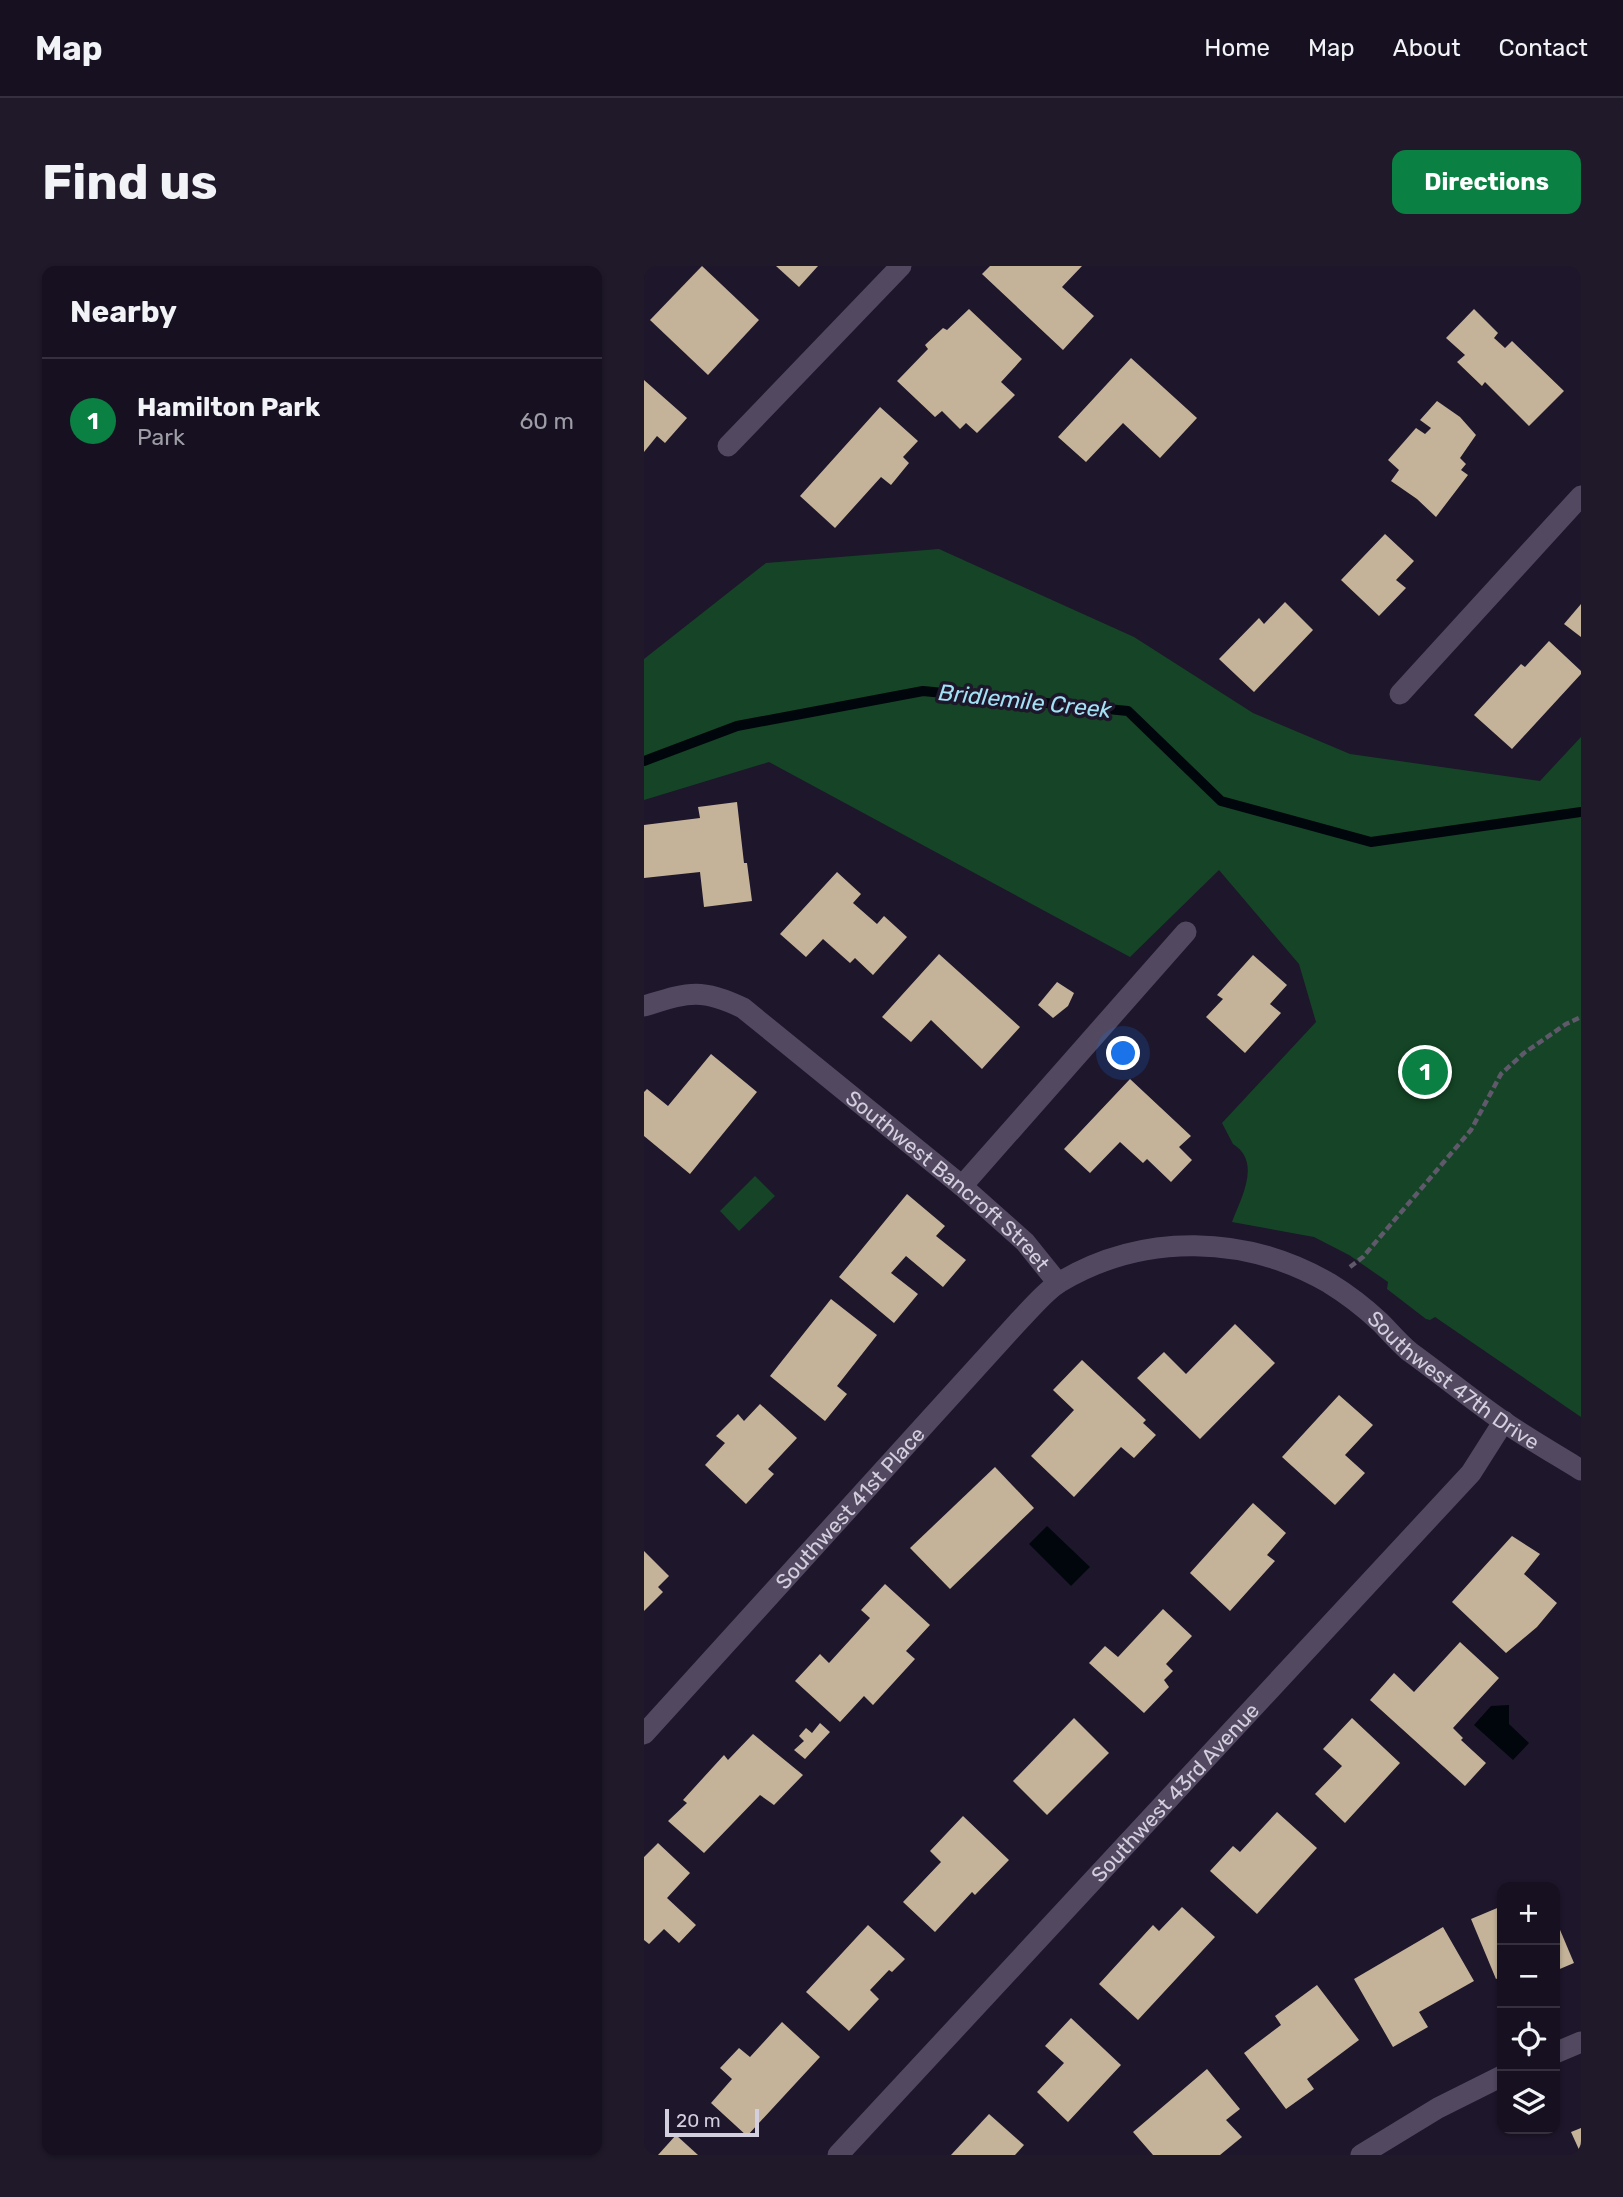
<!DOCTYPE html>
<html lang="en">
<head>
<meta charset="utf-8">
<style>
	body { margin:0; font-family:Rubik,sans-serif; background:#1f1929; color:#f1f3f6 }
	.controls { position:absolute; right:21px; bottom:21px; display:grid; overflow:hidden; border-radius:14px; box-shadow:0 2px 5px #0004 }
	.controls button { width:63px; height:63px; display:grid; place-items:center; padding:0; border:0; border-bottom:2px solid #35303e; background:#161020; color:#f1f3f6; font:35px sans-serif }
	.scale { position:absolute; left:21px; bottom:18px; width:94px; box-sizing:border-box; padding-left:7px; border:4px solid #d4cfde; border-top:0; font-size:19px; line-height:24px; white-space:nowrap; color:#d4cfde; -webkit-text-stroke:5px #1e162b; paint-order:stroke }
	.you { position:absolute; left:480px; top:788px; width:24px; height:24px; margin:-18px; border:5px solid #fff; border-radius:50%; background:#1a73e8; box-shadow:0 0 0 10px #1a73e833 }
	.badge { display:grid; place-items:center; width:46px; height:46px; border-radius:50%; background:#0b8043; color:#fff; font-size:23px; font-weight:700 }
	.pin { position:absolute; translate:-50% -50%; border:4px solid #fff; box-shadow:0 2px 7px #0006 }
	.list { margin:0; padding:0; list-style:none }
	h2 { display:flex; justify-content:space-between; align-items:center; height:91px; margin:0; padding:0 28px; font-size:30px }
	h2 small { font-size:23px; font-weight:400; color:#9e9da5 }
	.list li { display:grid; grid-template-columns:46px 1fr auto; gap:21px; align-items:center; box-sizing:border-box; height:126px; padding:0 28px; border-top:2px solid #35303e }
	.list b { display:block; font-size:26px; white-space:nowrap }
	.list p { margin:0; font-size:23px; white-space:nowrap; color:#9e9da5 }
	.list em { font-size:23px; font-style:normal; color:#9e9da5 }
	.icon { flex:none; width:38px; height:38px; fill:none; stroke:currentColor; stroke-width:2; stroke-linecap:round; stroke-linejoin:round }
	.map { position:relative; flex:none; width:937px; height:1889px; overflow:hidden; border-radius:14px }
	header { display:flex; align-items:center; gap:42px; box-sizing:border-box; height:98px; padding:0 35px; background:#161020; border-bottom:2px solid #35303e }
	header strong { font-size:33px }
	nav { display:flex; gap:38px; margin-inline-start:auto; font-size:24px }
	.intro { display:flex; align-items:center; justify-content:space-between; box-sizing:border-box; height:168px; padding:0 42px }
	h1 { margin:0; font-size:49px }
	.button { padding:18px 32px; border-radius:14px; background:#0b8043; color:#fff; font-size:24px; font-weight:700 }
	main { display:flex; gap:42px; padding:0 42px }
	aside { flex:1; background:#161020; border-radius:14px; box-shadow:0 2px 5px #0004 }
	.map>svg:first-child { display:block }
	.green { fill:#154526 }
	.water { fill:#00060c }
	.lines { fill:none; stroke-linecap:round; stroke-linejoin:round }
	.stream { stroke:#00060c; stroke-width:10 }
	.building { fill:#c4b399 }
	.path { stroke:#60596c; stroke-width:4.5; stroke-dasharray:7 3.5; stroke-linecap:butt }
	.minor { stroke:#524961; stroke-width:21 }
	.labels { text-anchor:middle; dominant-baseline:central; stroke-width:7; stroke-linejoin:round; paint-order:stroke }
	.street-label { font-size:21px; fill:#d4cfde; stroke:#1e162b }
	.water-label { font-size:23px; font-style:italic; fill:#a3e1f5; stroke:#1e162b }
</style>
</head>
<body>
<header>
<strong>Map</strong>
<nav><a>Home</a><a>Map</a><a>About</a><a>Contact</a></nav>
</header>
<div class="intro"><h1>Find us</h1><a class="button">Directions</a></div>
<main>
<aside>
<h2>Nearby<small></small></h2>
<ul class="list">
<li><span class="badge">1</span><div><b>Hamilton Park</b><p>Park</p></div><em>60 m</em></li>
</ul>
</aside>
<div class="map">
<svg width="937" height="1889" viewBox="0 0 937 1889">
	<rect width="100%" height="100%" fill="#1e162b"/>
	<g class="green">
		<path d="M295,283L490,371L609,447L706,488L896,515L937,471V1151L791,1051L786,1054L782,1053L743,1023L744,1016L705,989L670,971L588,956C597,932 618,896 589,878L578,857L672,756L655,698L575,604L486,691L125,496L0,534V393L122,297Z"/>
		<polygon points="111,910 131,930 95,965 76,945"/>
	</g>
	<g class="water">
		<polygon points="403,1260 446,1301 427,1320 385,1278"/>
		<polygon points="865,1439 865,1458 885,1477 869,1494 830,1459 847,1440"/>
	</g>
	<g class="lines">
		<polyline class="stream" points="0,495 93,460 279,425 484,445 577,535 727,576 937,546"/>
	</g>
	<g class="building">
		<polygon points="58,0 115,54 64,109 6,54"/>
		<polygon points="132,0 174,0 155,21"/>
		<polygon points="346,0 438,0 418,21 450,50 419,84 338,8"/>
		<polygon points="325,43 378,93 357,116 371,129 333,167 322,157 316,163 298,145 291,151 253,115 284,83 281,79 299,62 303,64"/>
		<polygon points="830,43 854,67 850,72 861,82 868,75 920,125 885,160 841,116 838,120 813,96 821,89 802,72"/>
		<polygon points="487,92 553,152 516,192 479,157 442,196 414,171"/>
		<polygon points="0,114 43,152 21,177 13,170 0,186"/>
		<polygon points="793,135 816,151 832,169 816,192 822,198 817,204 824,209 792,251 773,233 747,215 755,204 744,194 772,162 781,168 787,162 776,154"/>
		<polygon points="236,141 274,175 259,191 265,197 247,219 237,211 191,262 156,230"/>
		<polygon points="741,268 770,295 752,314 762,322 735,350 697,314"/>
		<polygon points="641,336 669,364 610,426 575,393 615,352 620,358"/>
		<polygon points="937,338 937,371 920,358"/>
		<polygon points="905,375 937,405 937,408 868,483 830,449 877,398 881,401"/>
		<polygon points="93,536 100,597 103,597 108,635 60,641 56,606 0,612 0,559 56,552 54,541"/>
		<polygon points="193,606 217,628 209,637 233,658 240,650 263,671 229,709 211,692 206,697 179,673 162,691 136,668"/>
		<polygon points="295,688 376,761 338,803 287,754 267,776 238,751"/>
		<polygon points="609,689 643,719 626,738 637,747 601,787 562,751 579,733 573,729"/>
		<polygon points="413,716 430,727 424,740 409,752 394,739"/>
		<polygon points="67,788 113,826 46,908 0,870 0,826 3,823 24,840"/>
		<polygon points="486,813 547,870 535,881 548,894 527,916 503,893 499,897 476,876 446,907 420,883"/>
		<polygon points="263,928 301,960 292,970 322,994 299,1021 262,990 247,1007 274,1028 250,1057 195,1011"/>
		<polygon points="187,1033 233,1069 193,1120 203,1128 181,1155 126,1110"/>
		<polygon points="591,1058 631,1097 556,1173 493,1112 520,1086 542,1108"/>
		<polygon points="438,1094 502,1154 499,1157 512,1169 490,1192 477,1181 430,1231 387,1190 430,1144 409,1124"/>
		<polygon points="695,1129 729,1159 701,1189 721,1207 691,1239 638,1191"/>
		<polygon points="116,1138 153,1172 124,1203 130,1208 102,1238 61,1199 81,1177 72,1170 94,1148 100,1155"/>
		<polygon points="351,1201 390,1242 306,1323 266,1282"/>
		<polygon points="609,1237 642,1267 623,1289 631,1295 586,1345 546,1307"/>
		<polygon points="868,1270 896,1288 880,1308 913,1337 893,1361 862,1387 808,1336"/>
		<polygon points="0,1285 25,1310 14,1321 19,1326 0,1345"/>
		<polygon points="241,1318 286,1359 262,1385 271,1393 229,1439 220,1430 196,1456 151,1415 176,1388 185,1397 226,1352 217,1344"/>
		<polygon points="519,1343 548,1370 522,1398 529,1405 520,1414 525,1421 500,1447 445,1397 461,1380 474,1391"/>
		<polygon points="816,1376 855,1412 809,1462 819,1472 817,1474 842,1497 821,1520 726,1434 750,1407 770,1426"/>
		<polygon points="430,1452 465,1487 403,1549 369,1515"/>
		<polygon points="708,1452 756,1497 701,1557 671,1528 698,1500 679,1483"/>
		<polygon points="176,1457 186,1466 161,1493 150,1484 160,1475 155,1470 162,1462 168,1467"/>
		<polygon points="109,1468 159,1509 130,1539 116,1529 60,1587 24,1555 43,1537 39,1534 80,1489 84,1494"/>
		<polygon points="633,1546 673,1582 613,1648 566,1605 589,1580 596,1586"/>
		<polygon points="319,1550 365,1594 331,1629 328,1626 291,1666 259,1636 297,1596 286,1585"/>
		<polygon points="14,1577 46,1607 23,1632 52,1659 35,1677 20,1663 5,1678 0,1674 0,1591"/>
		<polygon points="858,1640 858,1710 852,1713 827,1653"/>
		<polygon points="538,1641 571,1671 494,1754 455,1718 509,1659 515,1665"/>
		<polygon points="911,1652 930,1697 911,1705"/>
		<polygon points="224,1659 261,1693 248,1706 245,1704 226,1724 235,1733 205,1765 162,1726"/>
		<polygon points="799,1661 830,1715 775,1746 784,1761 749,1781 710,1713"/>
		<polygon points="673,1719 715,1774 663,1813 670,1823 642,1843 600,1787 637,1759 631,1750"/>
		<polygon points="427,1752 477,1799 424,1856 393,1826 420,1797 401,1780"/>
		<polygon points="138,1756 176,1791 103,1870 67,1837 88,1813 76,1802 95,1782 106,1791"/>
		<polygon points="563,1803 596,1843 582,1854 598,1871 576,1889 509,1889 489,1866"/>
		<polygon points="345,1848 380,1879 371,1889 307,1889"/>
		<polygon points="937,1862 937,1888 927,1866"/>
		<polygon points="32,1869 54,1889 14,1889"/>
	</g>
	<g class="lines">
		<polyline class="path" points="706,1001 719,991 827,864 857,808 880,787 922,758 937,751"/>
		<g class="minor">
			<polyline points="84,180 257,0"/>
			<polyline points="756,428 937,230"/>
			<path id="s1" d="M0,740C43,727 56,721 99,742L318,920L381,976L414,1017"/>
			<polyline points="318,920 542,666"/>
			<path id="s2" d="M0,1468L374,1056C387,1043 401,1025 416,1016C500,966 602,969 685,1017C703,1028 721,1042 736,1056C746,1066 755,1077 766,1086C798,1109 828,1134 860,1156C885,1173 911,1188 937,1204"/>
			<polyline points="911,1787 937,1776"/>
			<path id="s3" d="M194,1889L827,1207L860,1155"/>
			<polyline points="717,1889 794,1842 858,1810"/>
		</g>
	</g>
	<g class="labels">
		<g class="street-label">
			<text stroke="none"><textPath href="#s1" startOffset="371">Southwest Bancroft Street</textPath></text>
			<text stroke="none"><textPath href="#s2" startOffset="1055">Southwest 47th Drive</textPath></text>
			<text stroke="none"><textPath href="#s2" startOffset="306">Southwest 41st Place</textPath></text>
			<text stroke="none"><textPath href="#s3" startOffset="495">Southwest 43rd Avenue</textPath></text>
		</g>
		<g class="water-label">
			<text transform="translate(381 435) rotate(6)">Bridlemile Creek</text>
		</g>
	</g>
</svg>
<div class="controls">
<button>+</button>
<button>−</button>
<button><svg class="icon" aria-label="locate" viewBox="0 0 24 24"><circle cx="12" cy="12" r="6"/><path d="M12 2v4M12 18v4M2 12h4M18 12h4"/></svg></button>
<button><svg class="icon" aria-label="layers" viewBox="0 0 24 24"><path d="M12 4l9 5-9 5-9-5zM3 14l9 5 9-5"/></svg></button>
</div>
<div class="scale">20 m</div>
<div class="you"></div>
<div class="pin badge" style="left:781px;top:806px">1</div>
</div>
</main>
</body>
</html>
